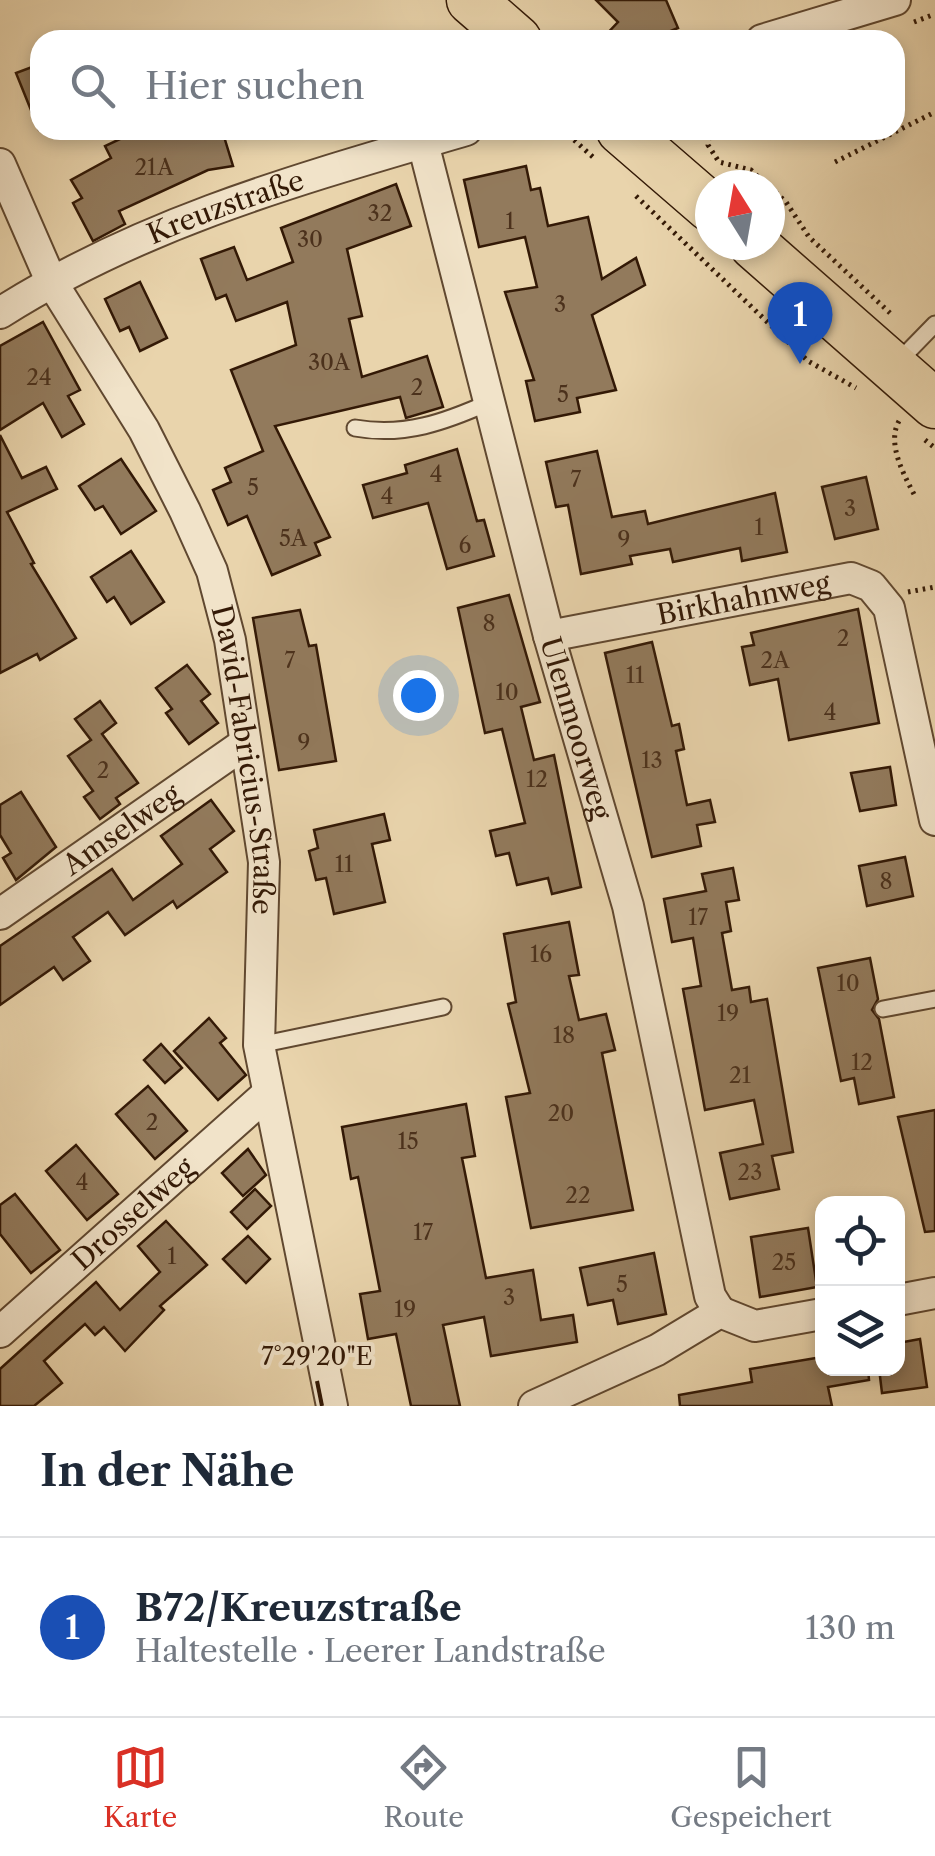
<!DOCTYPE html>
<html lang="de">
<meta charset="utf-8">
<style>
:root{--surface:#fff;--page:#f2f2f3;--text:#1f2937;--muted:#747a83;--line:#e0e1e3;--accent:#d93025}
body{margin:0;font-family:"Libre Caslon Text",serif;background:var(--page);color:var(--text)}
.controls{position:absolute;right:30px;bottom:30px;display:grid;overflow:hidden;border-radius:20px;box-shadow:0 5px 15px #0003}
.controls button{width:90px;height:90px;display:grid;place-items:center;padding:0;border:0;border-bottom:2px solid var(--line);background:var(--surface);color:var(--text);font:50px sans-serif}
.compass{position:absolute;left:695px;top:170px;width:90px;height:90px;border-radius:50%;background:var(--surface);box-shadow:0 5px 15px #0003;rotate:349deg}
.you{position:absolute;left:418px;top:695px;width:35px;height:35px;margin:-25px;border:8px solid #fff;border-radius:50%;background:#1a73e8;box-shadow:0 0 0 15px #1a73e833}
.badge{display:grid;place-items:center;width:65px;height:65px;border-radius:50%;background:var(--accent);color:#fff;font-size:32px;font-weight:700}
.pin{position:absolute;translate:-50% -82px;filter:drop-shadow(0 2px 5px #0008)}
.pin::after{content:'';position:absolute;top:52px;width:35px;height:30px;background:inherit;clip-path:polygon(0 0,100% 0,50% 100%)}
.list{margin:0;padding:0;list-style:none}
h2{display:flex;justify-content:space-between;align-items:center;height:130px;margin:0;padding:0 40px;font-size:42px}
h2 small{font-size:32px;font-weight:400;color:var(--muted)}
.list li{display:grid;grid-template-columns:65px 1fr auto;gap:30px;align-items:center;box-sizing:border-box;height:180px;padding:0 40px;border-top:2px solid var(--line)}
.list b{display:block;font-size:38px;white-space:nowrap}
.list p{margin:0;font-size:32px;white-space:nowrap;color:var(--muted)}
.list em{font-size:32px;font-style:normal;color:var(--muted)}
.icon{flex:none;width:55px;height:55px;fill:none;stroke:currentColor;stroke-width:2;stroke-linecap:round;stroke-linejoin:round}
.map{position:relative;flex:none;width:935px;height:1406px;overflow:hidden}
.search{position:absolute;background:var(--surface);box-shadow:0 5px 15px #0003;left:30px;right:30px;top:30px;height:110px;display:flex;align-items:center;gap:25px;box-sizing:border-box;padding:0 35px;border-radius:30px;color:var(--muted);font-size:38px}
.sheet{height:310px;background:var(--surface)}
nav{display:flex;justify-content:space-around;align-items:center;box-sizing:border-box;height:140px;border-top:2px solid var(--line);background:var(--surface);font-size:28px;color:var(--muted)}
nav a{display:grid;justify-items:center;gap:5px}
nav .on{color:var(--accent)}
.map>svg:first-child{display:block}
.building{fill:#927a5c;stroke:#331906;stroke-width:2.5}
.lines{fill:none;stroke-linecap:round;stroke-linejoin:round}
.service-casing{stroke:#604830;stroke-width:19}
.minor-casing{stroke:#604830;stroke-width:34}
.primary-casing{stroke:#331906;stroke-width:51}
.path{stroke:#331906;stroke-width:5;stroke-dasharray:2.5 5;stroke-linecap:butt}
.service{stroke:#f1e3c9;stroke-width:15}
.minor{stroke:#f1e3c9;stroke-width:30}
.primary{stroke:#e9d4ac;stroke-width:48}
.ticks{fill:none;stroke:#331906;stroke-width:4}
.labels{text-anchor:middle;stroke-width:8;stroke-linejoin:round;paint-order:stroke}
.number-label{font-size:22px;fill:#4b311c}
.street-label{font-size:28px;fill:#331906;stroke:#f1e3c9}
.ticks-label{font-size:25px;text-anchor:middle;fill:#331906;stroke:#f1e3c9;stroke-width:8;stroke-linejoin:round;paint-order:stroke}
</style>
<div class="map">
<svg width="935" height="1406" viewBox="0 0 935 1406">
<rect width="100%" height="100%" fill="#e9d4ac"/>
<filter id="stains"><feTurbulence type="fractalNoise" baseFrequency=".002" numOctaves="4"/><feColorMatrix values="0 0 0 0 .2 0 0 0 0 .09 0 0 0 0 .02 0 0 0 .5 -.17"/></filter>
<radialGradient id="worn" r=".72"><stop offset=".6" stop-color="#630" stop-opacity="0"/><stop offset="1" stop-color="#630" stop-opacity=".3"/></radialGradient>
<g class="building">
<polygon points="596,0 666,0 678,28 649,40 601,40 618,22"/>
<polygon points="40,64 40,130 39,130 16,73"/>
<polygon points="139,130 222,130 233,166 208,170 119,211 125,224 93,241 73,203 82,198 71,180 111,158 105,146"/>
<polygon points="526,166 531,190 540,188 548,226 588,217 602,279 636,258 645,285 592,315 616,390 577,398 580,412 535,421 526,381 534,380 505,292 537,287 525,237 479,247 464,180"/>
<polygon points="396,184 411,226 347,249 362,316 349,319 362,377 427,356 443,407 406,418 400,397 275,426 330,537 315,543 320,555 272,575 247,516 228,525 213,490 231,482 225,468 263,451 231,370 296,345 287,302 236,321 226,295 216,299 201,259 234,247 247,280 293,262 281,228"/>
<polygon points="140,282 167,338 140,351 129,327 120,331 105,299"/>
<polygon points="43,322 80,390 68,396 84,424 62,437 43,403 0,430 0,346"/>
<polygon points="0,435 22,478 46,467 57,489 7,512 34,563 31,564 76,638 40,660 37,654 0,673"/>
<polygon points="457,449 477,521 484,520 494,556 447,569 428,503 373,518 363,485 407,473 405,465"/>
<polygon points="597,451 612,517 645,511 648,524 775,493 787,552 742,561 740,548 673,562 670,549 630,556 632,564 581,574 568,505 556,507 546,462"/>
<polygon points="121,459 156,511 121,534 103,506 95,510 79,486"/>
<polygon points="866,477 878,529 835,539 822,487"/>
<polygon points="131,551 164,602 131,624 114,597 107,602 91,577"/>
<polygon points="509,595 540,702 521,707 534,760 554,755 581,887 552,894 548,878 517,885 509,853 496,856 490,831 525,823 502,729 485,733 458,608"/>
<polygon points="858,609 879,723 789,740 778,679 750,685 742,647 754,645 751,633"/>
<polygon points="300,610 309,646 316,645 336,761 279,770 253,618"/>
<polygon points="652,642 672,726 679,724 684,749 676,751 687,805 710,800 715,822 697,825 701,846 652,857 605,653"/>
<polygon points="187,665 210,694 201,701 218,723 189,744 166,713 172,709 156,688"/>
<polygon points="100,701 116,723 102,734 138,783 116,798 120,804 100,819 84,797 93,791 68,756 91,740 75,719"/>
<polygon points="890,767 896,805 860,811 851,773"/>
<polygon points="21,792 56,847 16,880 3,858 11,853 0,835 0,805"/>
<polygon points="211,800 234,831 210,849 227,872 177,908 173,901 125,935 108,912 73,937 90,961 63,980 54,967 0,1005 0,946 112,869 133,900 182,864 161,836"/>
<polygon points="384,814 390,840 372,844 385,902 334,914 326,878 316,880 309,851 318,848 314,830"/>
<polygon points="905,857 913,896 867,906 859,866"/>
<polygon points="733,868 739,900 726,902 731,931 722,933 732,990 749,987 751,1002 767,999 793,1152 772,1156 779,1189 730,1199 720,1153 763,1144 754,1100 705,1110 683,989 701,986 693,938 672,942 664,899 706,891 702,874"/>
<polygon points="569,922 579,975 569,976 579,1020 606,1014 615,1050 602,1053 633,1210 531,1228 506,1097 530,1093 508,1004 516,1002 504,934"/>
<polygon points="870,958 878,999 872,1010 879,1019 894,1097 859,1104 854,1078 841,1081 818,968"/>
<polygon points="209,1018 226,1038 220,1043 246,1075 218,1100 174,1051"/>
<polygon points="161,1044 182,1068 165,1083 144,1060"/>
<polygon points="148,1086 187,1131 155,1159 116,1114"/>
<polygon points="466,1104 475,1156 462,1158 486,1278 533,1270 541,1320 573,1315 577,1342 491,1356 484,1317 443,1325 460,1406 411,1406 396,1334 368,1339 360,1294 380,1291 358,1177 351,1179 342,1127"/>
<polygon points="935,1110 935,1231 925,1232 898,1117"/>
<polygon points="76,1145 118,1194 87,1220 46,1171"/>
<polygon points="248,1149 266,1175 243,1196 222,1173"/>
<polygon points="255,1189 271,1206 247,1229 231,1212"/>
<polygon points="15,1194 60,1250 31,1273 0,1234 0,1205"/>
<polygon points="166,1221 207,1265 160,1306 164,1310 125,1351 104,1327 95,1335 85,1324 44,1361 62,1383 34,1406 0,1406 0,1369 96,1282 120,1310 160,1272 138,1246"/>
<polygon points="808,1228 817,1287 760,1297 751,1237"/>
<polygon points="248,1236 270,1259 246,1283 223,1259"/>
<polygon points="654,1253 666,1314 618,1324 613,1300 588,1305 580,1268"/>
<polygon points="920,1339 927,1387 882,1393 879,1368 898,1368 898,1343"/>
<polygon points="822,1357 822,1368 868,1368 869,1380 828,1387 832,1406 680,1406 679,1395 752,1382 750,1369"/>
</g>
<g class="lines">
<defs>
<g id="service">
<polyline points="895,365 935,324"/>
<path d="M355 428C404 437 445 422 490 402"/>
<polyline points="883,1009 935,999"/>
<polyline points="259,1045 443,1007"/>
</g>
<g id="minor">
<polyline points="762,40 895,0"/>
<path id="s1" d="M423 143 549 636 628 906 710 1296 720 1312"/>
<path id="s2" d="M0 164 51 281 144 430 185 511 212 571 230 640 264 862 259 1045 332 1406"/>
<path id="s3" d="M0 313C145 221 303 178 466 130"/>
<path id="s4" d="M549 636 851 578 871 586 889 608 935 820"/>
<path id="s5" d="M0 914 244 744"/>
<polyline points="898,1300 935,1293"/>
<path id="s6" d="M0 1332 266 1095"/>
<polyline points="534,1406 657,1350 720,1312 755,1326 822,1314"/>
</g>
<g id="primary">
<polyline points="471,0 517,40"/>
<polyline points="621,130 710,207"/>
<polyline points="754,245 935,404"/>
</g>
</defs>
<use href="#service" class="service-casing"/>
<use href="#minor" class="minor-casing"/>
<use href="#primary" class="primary-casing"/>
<g class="path">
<polyline points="914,22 935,14"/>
<polyline points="563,130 594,158"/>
<polyline points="710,130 708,145 719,162 751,170 767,185"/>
<polyline points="835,162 935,112"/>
<polyline points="770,187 786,202 809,237 890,313"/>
<polyline points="636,196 808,361 856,388"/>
<path d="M899 421C886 444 905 477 916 498"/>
<polyline points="925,440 935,448"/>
<polyline points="908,592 935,587"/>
</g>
<use href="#service" class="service"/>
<use href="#minor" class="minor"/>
<use href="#primary" class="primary"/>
</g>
<path class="ticks" d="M317 1381 322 1406"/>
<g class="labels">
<g class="number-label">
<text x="154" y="175">21A</text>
<text x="380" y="221">32</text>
<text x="510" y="229">1</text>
<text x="310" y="247">30</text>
<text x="560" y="312">3</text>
<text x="329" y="370">30A</text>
<text x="39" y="385">24</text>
<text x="417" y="395">2</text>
<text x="563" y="402">5</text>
<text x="436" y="482">4</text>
<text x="576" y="487">7</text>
<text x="253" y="495">5</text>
<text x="387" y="504">4</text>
<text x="850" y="516">3</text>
<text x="759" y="535">1</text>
<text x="293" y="546">5A</text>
<text x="624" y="547">9</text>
<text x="465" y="553">6</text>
<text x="489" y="631">8</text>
<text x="843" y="646">2</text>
<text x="290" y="668">7</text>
<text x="775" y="668">2A</text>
<text x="635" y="683">11</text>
<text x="507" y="700">10</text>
<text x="830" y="720">4</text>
<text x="304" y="750">9</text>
<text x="652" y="768">13</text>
<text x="103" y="778">2</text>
<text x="537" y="787">12</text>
<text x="344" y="872">11</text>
<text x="886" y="889">8</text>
<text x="698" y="925">17</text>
<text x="541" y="962">16</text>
<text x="848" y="991">10</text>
<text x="728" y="1021">19</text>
<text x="564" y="1043">18</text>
<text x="862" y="1070">12</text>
<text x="740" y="1083">21</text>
<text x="561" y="1121">20</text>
<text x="152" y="1130">2</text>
<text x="408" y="1149">15</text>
<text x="750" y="1180">23</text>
<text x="82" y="1190">4</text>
<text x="578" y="1203">22</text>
<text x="423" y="1240">17</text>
<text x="172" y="1264">1</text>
<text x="784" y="1270">25</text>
<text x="622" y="1292">5</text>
<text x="509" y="1305">3</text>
<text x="405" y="1317">19</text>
</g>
<g class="street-label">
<text dy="10" stroke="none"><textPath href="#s3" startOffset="250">Kreuzstraße</textPath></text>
<text dy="10" stroke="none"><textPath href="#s4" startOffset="198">Birkhahnweg</textPath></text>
<text dy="10" stroke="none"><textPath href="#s1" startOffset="605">Ulenmoorweg</textPath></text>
<text dy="10" stroke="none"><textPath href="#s2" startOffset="652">David-Fabricius-Straße</textPath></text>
<text dy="10" stroke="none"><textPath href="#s5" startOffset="148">Amselweg</textPath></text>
<text dy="10" stroke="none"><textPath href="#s6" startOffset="178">Drosselweg</textPath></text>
</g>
</g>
<g class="ticks-label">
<text x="317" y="1365">7°29'20"E</text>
</g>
<rect width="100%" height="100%" filter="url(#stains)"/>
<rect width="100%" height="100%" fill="url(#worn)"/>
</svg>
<div class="controls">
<button><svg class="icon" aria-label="locate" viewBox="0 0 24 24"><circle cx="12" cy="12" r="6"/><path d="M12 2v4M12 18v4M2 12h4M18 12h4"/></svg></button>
<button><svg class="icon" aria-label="layers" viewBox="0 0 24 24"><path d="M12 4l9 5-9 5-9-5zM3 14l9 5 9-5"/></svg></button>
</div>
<svg class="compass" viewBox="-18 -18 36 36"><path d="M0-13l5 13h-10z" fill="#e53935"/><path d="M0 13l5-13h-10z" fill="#747a83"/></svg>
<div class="you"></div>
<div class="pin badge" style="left:800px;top:364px;background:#1a4fb4">1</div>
<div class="search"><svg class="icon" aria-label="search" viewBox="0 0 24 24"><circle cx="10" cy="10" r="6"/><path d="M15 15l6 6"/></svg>Hier suchen</div>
</div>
<section class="sheet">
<h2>In der Nähe<small></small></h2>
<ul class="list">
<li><span class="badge" style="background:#1a4fb4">1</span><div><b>B72/Kreuzstraße</b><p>Haltestelle · Leerer Landstraße</p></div><em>130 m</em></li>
</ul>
</section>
<nav>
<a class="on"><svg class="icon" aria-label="map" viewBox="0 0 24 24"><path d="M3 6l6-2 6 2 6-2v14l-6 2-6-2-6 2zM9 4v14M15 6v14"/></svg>Karte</a>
<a><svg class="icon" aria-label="directions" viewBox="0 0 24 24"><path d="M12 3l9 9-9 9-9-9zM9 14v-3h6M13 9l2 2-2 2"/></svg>Route</a>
<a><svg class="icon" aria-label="saved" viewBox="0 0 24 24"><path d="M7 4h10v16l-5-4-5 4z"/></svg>Gespeichert</a>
</nav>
